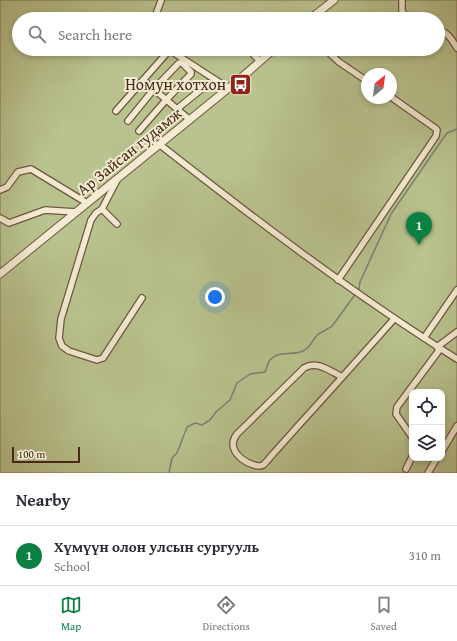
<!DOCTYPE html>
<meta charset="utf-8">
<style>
:root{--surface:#fff;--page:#f7f7f7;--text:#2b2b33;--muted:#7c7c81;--line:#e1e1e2;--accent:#0b8043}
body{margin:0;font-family:"Gentium Book Plus",serif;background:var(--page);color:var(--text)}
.controls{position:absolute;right:12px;bottom:12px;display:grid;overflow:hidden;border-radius:8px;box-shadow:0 2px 6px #0003}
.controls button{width:36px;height:36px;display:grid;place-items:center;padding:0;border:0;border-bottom:1px solid var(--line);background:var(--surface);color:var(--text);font:20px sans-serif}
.compass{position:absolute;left:361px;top:68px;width:36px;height:36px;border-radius:50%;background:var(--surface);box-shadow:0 2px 6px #0003;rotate:29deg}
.scale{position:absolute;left:12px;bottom:10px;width:68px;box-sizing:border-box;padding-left:4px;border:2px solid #482816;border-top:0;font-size:11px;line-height:14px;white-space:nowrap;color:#482816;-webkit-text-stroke:3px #f3ecd3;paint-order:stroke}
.you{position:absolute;left:215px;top:297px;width:14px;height:14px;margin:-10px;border:3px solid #fff;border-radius:50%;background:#1a73e8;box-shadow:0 0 0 6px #1a73e833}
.badge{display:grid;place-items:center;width:26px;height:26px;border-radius:50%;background:var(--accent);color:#fff;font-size:13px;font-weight:700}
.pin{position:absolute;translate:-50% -33px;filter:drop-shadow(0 1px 2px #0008)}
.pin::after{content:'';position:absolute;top:21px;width:14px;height:12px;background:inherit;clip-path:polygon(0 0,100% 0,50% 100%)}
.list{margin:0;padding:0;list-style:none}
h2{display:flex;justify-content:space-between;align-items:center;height:52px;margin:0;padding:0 16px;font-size:17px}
h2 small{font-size:13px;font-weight:400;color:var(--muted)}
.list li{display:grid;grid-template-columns:26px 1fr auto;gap:12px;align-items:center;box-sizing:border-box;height:60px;padding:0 16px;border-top:1px solid var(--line)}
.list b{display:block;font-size:15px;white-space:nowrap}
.list p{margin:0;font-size:13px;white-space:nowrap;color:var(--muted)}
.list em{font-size:13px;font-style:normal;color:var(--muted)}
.icon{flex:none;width:22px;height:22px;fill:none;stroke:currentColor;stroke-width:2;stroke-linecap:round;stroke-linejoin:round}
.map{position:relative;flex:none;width:457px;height:473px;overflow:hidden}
.search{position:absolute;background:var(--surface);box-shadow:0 2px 6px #0003;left:12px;right:12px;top:12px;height:44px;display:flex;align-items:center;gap:10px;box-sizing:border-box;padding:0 14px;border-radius:22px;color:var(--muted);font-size:15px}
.sheet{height:112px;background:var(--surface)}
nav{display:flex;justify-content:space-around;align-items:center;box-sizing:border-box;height:56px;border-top:1px solid var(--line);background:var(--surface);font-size:11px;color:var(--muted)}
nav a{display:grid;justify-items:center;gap:2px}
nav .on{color:var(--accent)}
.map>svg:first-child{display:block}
.green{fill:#b9c38f;stroke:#807652;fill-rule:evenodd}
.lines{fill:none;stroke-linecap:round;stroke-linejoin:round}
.stream{stroke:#7b8179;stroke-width:1.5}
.minor-casing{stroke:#715640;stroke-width:8}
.tertiary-casing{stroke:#715640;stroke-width:9}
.minor{stroke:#f3ecd3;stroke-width:5.5}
.tertiary{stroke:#f3ecd3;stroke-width:7}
.labels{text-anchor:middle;stroke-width:4;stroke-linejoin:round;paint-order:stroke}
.poi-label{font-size:16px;fill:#482816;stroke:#f3ecd3;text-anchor:end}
.street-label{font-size:16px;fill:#482816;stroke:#f3ecd3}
</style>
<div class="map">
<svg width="457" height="473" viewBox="0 0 457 473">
<rect width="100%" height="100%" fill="#ece2bc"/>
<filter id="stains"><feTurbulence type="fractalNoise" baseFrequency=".005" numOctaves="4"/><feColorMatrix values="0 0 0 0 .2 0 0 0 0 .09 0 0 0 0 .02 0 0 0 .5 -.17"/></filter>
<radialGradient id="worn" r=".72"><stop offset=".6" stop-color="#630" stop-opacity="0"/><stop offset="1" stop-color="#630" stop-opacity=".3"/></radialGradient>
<path class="green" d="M0 0H457V473H0ZM19 19H438V49H19ZM367 74H391V98H367ZM412 392H442V458H412Z"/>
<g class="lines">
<path class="stream" d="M169 473 172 458 177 453 187 427 195 423 202 425 210 420 216 412 230 400 237 383 250 374 265 372C267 368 267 364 270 360 278 350 292 356 303 351 312 347 312 338 320 333 325 330 329 329 333 325L359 289 360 282 391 214 442 140 447 133 457 129"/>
<defs>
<g id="minor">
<polyline points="402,0 402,11 408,19"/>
<polyline points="204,16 207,19"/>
<polyline points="154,19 161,1"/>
<path d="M438 30C448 32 452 40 457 48"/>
<polyline points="168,49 228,88"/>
<polyline points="248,49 260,61"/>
<polyline points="325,49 339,62 367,81"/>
<polyline points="143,80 190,120"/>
<polyline points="177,109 209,83"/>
<polyline points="116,111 166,54"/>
<polyline points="128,121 154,89 179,63 182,63 191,72 191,74 166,100 139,131"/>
<path d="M159 144C256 220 353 294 457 359"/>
<polyline points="117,180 102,209 117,224"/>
<polyline points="0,190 7,187 18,172 31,169 87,203"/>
<polyline points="102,209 96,213 91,220 61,319 59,338 62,346 69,351 97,360 103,358 142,298"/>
<polyline points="0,218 9,223 45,210 76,212"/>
<polyline points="338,280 436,136 437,130 435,128 391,97"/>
<polyline points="424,338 457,290"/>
<polyline points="437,347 457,332"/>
<path d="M342 377C330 371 317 360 304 368L237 434C222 453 255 470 263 465 267 462 270 457 273 454 281 445 290 435 298 426 330 391 362 355 394 319"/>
<polyline points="412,437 396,414 397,407 440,349"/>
<polyline points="442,451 457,426"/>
<polyline points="406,469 412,457"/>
<polyline points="428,473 437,458"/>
</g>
<g id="tertiary">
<polyline points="310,19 334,0"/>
<polyline points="0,274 241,78 274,49"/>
</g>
</defs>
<use href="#minor" class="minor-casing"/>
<use href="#tertiary" class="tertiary-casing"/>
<use href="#minor" class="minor"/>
<use href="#tertiary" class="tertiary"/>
</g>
<defs>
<symbol id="bus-square" viewBox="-11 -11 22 22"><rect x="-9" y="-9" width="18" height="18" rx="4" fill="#8f2418" stroke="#f3ecd3"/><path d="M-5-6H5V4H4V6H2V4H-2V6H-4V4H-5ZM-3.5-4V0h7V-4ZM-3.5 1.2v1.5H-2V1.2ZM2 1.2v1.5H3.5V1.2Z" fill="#fff"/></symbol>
</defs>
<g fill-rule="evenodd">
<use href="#bus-square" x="228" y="72" width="25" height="25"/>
</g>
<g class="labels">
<g class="poi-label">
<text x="226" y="90">Номун хотхон</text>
</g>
<g class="street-label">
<text transform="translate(129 151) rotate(-39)" y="6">Ар Зайсан гудамж</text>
</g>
</g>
<rect width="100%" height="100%" filter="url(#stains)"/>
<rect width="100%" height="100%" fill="url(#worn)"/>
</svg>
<div class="controls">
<button><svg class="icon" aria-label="locate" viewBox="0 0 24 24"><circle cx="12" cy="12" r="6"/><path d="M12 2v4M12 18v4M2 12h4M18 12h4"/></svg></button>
<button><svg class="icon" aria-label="layers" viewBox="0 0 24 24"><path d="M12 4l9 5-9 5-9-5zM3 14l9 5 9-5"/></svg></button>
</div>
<svg class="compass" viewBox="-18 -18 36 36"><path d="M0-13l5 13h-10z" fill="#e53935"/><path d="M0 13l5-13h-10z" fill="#7c7c81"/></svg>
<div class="scale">100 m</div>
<div class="you"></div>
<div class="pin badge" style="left:419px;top:245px">1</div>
<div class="search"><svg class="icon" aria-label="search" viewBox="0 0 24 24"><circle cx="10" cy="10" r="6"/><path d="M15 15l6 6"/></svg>Search here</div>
</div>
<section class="sheet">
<h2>Nearby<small></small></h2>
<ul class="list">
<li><span class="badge">1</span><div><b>Хүмүүн олон улсын сургууль</b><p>School</p></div><em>310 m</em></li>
</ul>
</section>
<nav>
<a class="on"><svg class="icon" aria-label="map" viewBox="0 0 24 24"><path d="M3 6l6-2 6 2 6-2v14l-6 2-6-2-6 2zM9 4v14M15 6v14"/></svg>Map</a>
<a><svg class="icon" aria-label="directions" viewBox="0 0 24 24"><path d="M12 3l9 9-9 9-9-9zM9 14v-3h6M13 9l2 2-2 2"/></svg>Directions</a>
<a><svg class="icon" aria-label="saved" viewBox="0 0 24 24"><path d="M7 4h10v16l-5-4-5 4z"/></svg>Saved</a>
</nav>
